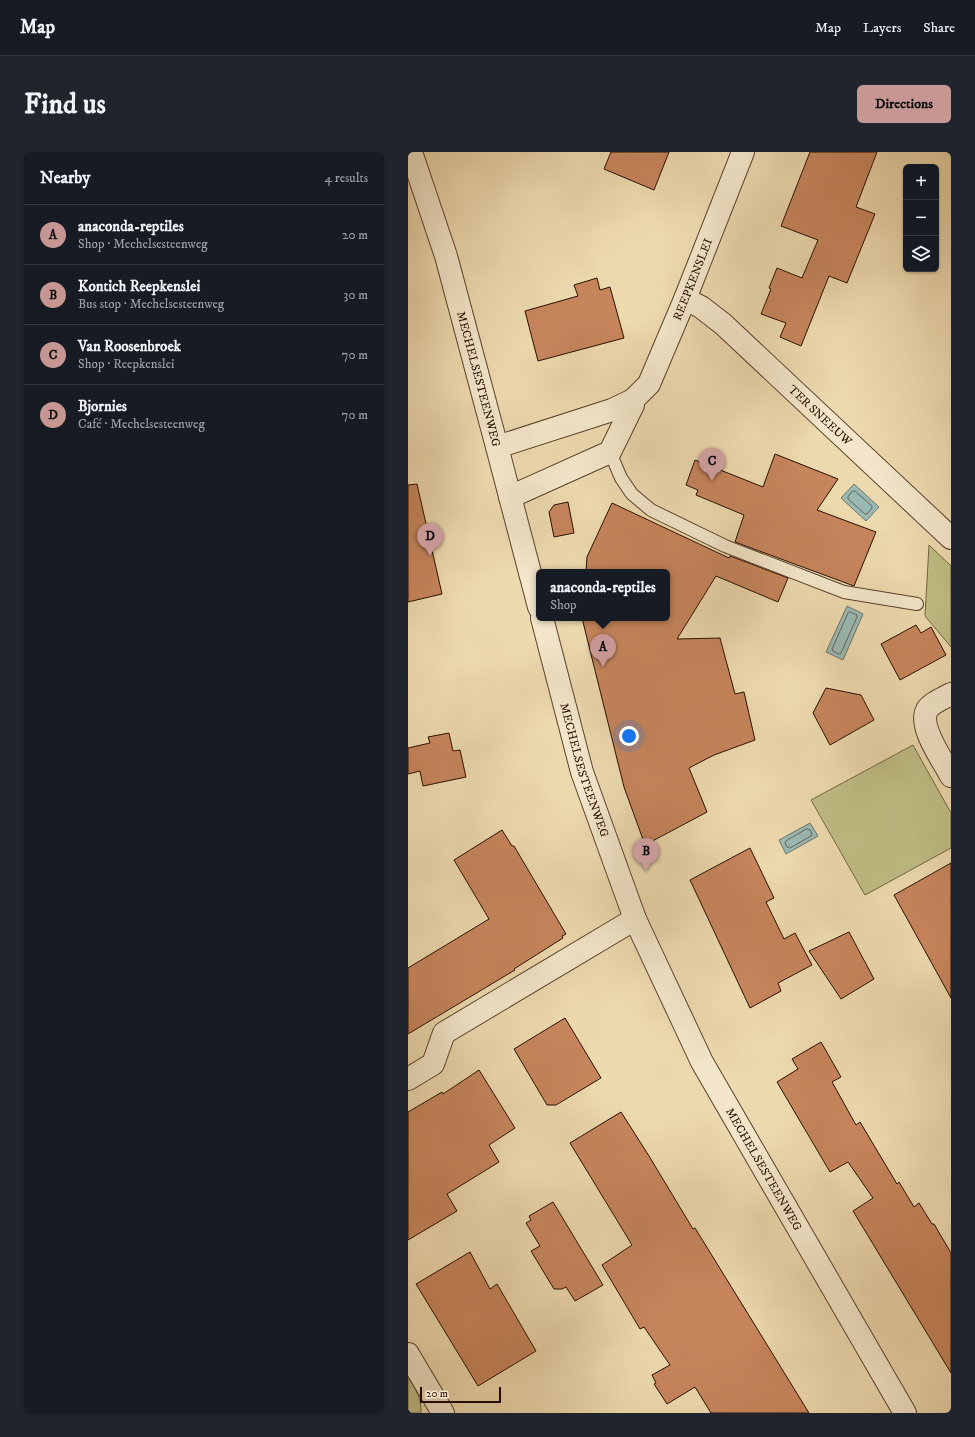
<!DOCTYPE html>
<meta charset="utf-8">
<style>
:root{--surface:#171b24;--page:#20242c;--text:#f1f3f6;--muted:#9ea1a6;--line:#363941;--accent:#c59692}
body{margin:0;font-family:"IM FELL DW Pica",serif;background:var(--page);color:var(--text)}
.controls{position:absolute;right:12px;top:12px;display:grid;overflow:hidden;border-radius:6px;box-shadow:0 1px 3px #0004}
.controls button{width:36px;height:36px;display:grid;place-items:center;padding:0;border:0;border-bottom:1px solid var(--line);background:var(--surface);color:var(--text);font:20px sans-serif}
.scale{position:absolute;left:12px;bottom:10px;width:81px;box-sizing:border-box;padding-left:4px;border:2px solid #280e00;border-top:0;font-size:11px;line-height:14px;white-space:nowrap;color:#280e00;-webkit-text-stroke:3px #f3e6ca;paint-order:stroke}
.you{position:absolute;left:221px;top:584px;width:14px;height:14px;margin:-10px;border:3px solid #fff;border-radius:50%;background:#1a73e8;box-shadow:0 0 0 6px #1a73e833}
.badge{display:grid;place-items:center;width:26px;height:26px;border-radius:50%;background:var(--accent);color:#111;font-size:13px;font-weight:700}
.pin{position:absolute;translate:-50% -33px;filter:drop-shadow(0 1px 2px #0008)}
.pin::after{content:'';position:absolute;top:21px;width:14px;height:12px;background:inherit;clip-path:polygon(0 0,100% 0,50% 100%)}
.popup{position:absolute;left:128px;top:417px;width:134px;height:52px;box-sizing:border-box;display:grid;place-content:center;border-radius:6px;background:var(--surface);filter:drop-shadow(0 1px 3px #0005);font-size:13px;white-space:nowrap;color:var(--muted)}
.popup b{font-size:15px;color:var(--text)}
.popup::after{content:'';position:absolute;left:50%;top:100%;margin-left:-8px;border:8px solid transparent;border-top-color:var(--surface)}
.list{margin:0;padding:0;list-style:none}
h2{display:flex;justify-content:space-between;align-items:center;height:52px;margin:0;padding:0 16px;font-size:17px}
h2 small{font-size:13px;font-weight:400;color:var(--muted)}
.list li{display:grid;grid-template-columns:26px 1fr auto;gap:12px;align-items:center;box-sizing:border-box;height:60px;padding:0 16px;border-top:1px solid var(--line)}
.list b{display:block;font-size:15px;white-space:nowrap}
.list p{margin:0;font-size:13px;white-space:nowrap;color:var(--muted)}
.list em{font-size:13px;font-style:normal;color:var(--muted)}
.icon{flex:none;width:22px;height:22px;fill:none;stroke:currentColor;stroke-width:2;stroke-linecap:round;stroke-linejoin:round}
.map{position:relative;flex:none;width:543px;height:1261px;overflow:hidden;border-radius:6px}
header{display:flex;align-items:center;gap:24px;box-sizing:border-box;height:56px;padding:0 20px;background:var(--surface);border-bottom:1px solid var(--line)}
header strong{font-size:19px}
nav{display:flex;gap:22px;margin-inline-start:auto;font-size:14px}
.intro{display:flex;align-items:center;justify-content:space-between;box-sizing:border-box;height:96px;padding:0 24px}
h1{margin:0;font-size:28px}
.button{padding:10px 18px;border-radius:6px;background:var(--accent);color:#111;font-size:14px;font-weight:700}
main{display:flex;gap:24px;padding:0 24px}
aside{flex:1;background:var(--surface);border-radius:6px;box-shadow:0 1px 3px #0004}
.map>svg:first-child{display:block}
.green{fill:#bfbd85;stroke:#746642}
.water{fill:#9bb9b3;stroke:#6d756b}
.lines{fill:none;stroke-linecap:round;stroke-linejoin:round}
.shore{stroke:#62645a;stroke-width:1}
.building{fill:#c7855c;stroke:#280e00}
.service-casing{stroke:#59412c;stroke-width:14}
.minor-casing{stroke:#59412c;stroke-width:24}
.tertiary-casing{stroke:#59412c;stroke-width:24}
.service{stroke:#f3e6ca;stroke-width:12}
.minor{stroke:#f3e6ca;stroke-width:22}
.tertiary{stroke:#f3e6ca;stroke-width:22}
.labels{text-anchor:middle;stroke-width:3;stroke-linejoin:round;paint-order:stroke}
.street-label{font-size:12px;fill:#280e00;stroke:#f3e6ca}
</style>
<header>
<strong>Map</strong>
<nav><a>Map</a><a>Layers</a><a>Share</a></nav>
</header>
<div class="intro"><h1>Find us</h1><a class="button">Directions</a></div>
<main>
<aside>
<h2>Nearby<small>4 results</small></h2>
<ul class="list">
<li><span class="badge">A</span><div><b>anaconda-reptiles</b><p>Shop · Mechelsesteenweg</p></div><em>20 m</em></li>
<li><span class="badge">B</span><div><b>Kontich Reepkenslei</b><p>Bus stop · Mechelsesteenweg</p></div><em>30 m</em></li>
<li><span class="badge">C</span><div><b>Van Roosenbroek</b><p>Shop · Reepkenslei</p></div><em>70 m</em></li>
<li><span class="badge">D</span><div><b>Bjornies</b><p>Café · Mechelsesteenweg</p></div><em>70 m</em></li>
</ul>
</aside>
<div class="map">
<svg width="543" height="1261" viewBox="0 0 543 1261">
<rect width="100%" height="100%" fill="#edd9ae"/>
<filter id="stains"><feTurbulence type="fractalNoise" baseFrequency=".005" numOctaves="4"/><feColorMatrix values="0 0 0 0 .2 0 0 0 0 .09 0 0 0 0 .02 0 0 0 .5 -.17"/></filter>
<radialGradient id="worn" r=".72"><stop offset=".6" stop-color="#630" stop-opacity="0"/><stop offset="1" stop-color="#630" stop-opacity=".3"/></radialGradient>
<g class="green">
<polygon points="521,393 543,414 543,495 517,464"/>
<polygon points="505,593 543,661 543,696 457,743 403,648"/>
<path d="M0 1225C7 1236 14 1247 13 1261H0Z"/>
</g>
<g class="water">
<polygon points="446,332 471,355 458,369 433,346"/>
<polygon points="439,454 455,462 435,508 418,500"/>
<polygon points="402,671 410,684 378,702 371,688"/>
</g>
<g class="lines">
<g class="shore">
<polygon points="445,339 447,339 464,354 464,356 459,362 457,362 440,347 440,345"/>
<polygon points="442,460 449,463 449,465 433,501 431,502 425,499 424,497 440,461"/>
<polygon points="399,677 402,678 404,682 403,684 382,696 379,695 377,691 378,689"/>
</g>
</g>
<g class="building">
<polygon points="203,0 261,0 246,38 196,17"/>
<polygon points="402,0 469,0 448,55 467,62 439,131 421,124 393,194 372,185 378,171 353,162 363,137 361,136 369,116 394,126 410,88 373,74"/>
<polygon points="189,126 192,138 202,135 216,186 130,209 117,159 170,144 166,133"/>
<polygon points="367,302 430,327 409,358 468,380 446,434 327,390 336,363 288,343 290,338 278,333 287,308 355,335"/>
<polygon points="9,332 34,442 0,450 0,333"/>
<polygon points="160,350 166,381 146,385 141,360 146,353"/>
<polygon points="204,351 321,406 322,404 380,426 370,450 308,424 269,487 312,486 327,542 336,540 347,588 306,603 281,616 299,660 237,693 216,635 174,466 259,466 259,420 178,420 179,405"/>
<polygon points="508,473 513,481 523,475 538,503 492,528 473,492"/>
<polygon points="418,536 453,543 466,568 422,593 405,561"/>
<polygon points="41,581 45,599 52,598 58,625 15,634 12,619 0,622 0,596 22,591 20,585"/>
<polygon points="94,678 104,694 106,694 158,782 154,784 155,786 106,817 107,818 0,882 0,816 81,767 46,708"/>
<polygon points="342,696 366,746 358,750 376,787 387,781 404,813 370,831 373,839 342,856 282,728"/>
<polygon points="543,711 543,846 486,743"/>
<polygon points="441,780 466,827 433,847 401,799"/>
<polygon points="157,866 193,926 148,953 139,953 106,897"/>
<polygon points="413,890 433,925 424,930 448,973 452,970 489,1032 491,1030 506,1055 511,1051 524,1072 526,1072 543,1101 543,1221 445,1059 465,1046 440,1010 422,1020 369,930 390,917 384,907"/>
<polygon points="71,918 107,976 81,993 91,1010 39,1042 49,1059 0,1088 0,960 34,940 35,942"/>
<polygon points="213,960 241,1004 285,1077 287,1076 345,1170 401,1261 303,1261 287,1235 259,1252 246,1232 248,1231 244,1223 262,1213 236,1175 232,1177 194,1113 224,1093 162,991"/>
<polygon points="145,1050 195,1133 167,1149 158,1135 154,1137 146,1137 123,1099 132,1094 118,1071 123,1068 121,1064"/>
<polygon points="62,1100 82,1137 89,1132 128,1199 70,1234 8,1132"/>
</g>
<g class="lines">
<defs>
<polyline id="service" points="202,300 213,326 224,342 243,358 317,394 436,440 509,452"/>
<g id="minor">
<path id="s1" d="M277 147 293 155 315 172 543 386"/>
<path id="s2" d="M89 295 204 258 225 248 241 232 277 147 335 0"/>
<polyline points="102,345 202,300 225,253 225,248"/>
<path d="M543 542C536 546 523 551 519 558 510 575 535 608 543 624"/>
<polyline points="0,927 25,912 36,881 227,767"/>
<polyline points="0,1202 35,1261"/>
</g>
<g id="tertiary">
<path id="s3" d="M3 0 38 104 89 295 131 455"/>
<path id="s4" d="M134 466 174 620 227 767 294 910 497 1261"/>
</g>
</defs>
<use href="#service" class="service-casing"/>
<use href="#minor" class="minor-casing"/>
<use href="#tertiary" class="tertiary-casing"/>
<use href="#service" class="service"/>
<use href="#minor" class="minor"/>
<use href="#tertiary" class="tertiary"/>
</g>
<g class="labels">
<g class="street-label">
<text dy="4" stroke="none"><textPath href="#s2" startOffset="280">REEPKENSLEI</textPath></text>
<text dy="4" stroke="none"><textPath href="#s3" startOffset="237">MECHELSESTEENWEG</textPath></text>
<text dy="4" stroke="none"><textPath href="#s1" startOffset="179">TER SNEEUW</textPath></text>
<text dy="4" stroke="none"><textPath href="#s4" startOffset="158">MECHELSESTEENWEG</textPath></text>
<text dy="4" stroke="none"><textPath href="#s4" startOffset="597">MECHELSESTEENWEG</textPath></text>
</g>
</g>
<rect width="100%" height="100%" filter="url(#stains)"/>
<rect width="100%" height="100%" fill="url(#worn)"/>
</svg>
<div class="controls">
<button>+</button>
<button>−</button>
<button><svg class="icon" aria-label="layers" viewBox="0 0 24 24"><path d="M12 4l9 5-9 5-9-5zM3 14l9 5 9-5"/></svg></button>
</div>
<div class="scale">20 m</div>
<div class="you"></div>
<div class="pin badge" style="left:195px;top:515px">A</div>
<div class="popup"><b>anaconda-reptiles</b>Shop</div>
<div class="pin badge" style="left:238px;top:719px">B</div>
<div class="pin badge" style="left:304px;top:329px">C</div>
<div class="pin badge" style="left:22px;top:404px">D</div>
</div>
</main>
